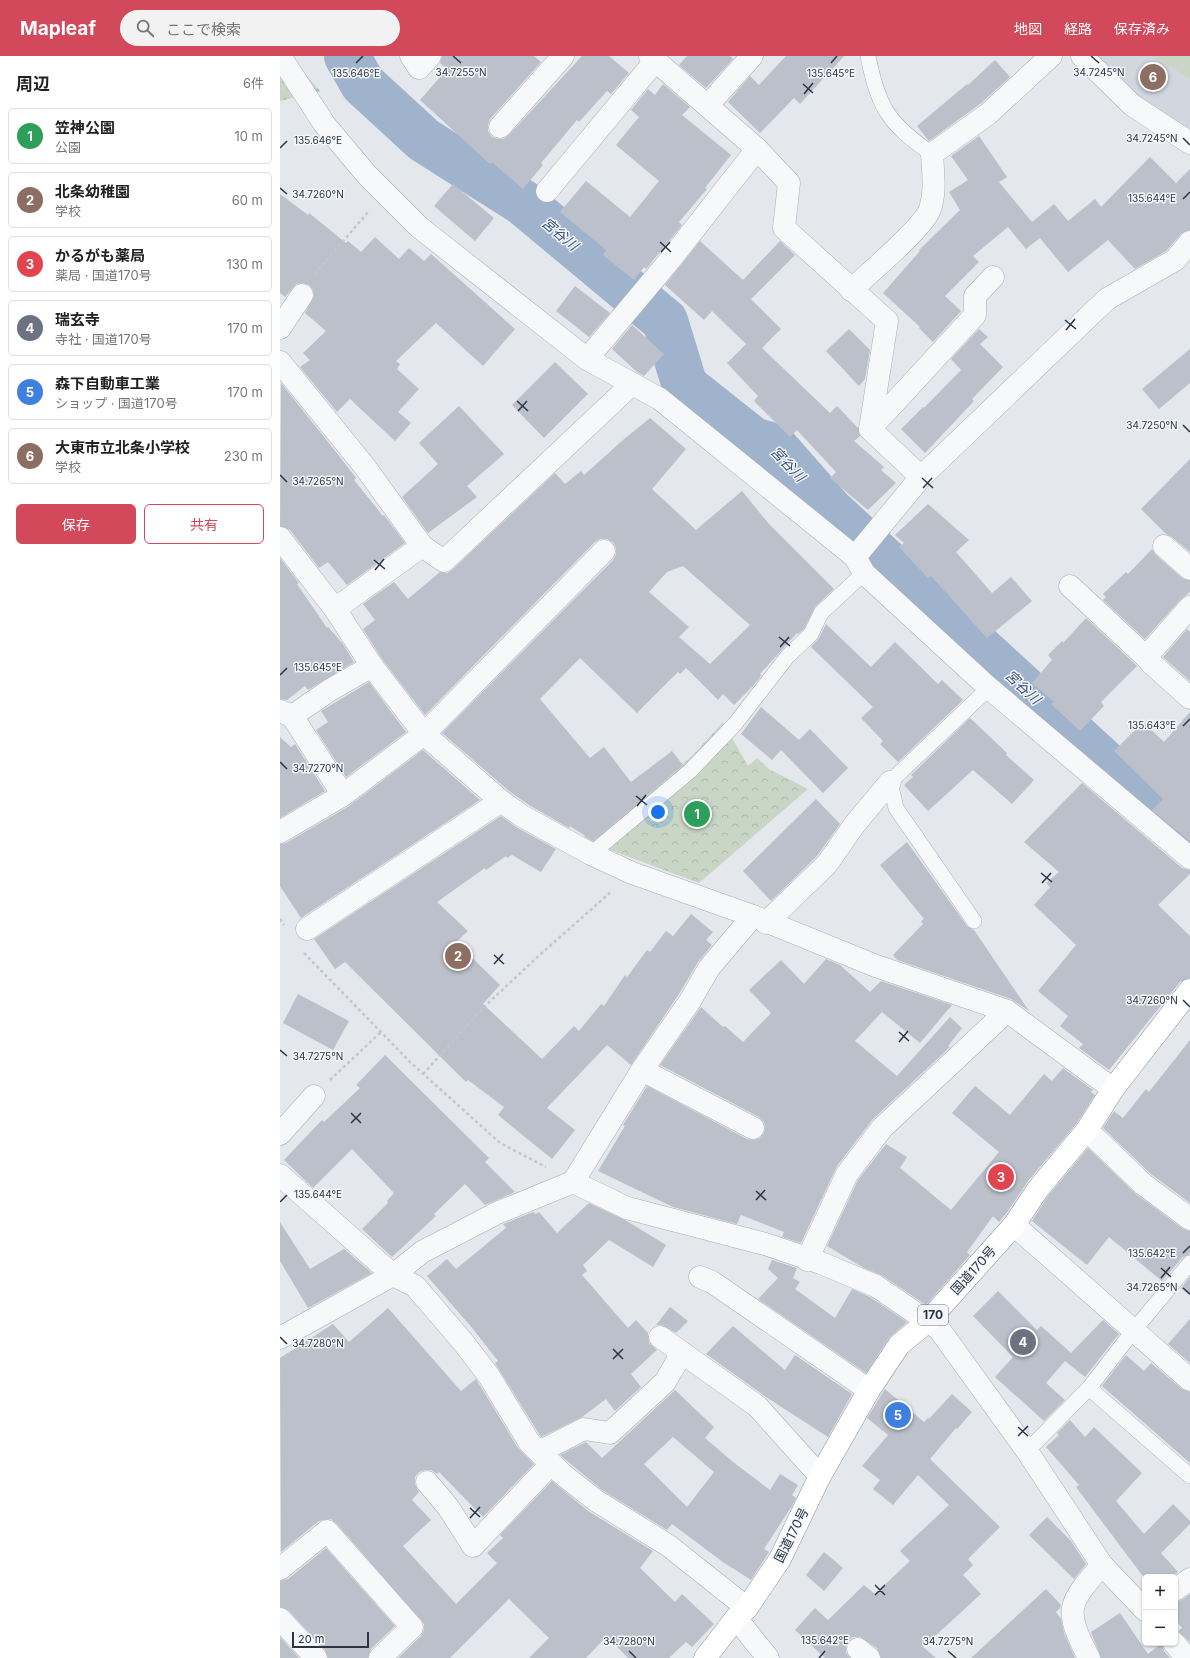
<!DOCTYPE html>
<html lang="ja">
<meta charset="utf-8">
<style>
:root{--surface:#fff;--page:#f2f2f2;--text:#202124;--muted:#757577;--line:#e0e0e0;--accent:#d1495b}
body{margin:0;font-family:Inter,"Noto Sans JP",sans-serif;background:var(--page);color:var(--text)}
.controls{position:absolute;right:12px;bottom:12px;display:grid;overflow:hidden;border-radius:6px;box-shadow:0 1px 3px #0004}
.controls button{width:36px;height:36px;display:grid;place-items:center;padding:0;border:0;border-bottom:1px solid var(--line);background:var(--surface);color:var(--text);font:20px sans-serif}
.scale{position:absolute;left:12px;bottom:10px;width:77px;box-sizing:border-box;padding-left:4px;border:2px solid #2b3445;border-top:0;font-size:11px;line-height:14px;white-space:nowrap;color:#2b3445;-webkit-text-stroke:3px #f4f6f9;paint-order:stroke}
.you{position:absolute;left:378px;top:756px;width:14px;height:14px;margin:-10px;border:3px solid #fff;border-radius:50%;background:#1a73e8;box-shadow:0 0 0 6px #1a73e833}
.badge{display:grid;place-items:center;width:26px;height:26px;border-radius:50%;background:var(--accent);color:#fff;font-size:13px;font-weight:700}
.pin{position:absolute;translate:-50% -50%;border:2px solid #fff;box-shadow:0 1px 4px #0006}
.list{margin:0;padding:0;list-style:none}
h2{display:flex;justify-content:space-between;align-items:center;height:52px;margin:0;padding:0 16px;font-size:17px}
h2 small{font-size:13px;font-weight:400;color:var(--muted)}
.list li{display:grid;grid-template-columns:26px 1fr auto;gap:12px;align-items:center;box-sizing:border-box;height:56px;margin:0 8px 8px;padding:0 8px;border:1px solid var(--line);border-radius:6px}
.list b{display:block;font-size:15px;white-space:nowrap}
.list p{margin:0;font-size:13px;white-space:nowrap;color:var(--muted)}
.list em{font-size:13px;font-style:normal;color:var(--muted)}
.actions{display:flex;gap:8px;padding:12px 16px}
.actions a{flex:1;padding:9px 0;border:1px solid var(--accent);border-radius:6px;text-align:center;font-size:14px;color:var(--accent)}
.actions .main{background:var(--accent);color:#fff}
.icon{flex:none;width:22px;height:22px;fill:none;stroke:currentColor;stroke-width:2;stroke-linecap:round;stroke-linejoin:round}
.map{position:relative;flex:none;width:910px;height:1602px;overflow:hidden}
header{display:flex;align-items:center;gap:24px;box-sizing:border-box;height:56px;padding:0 20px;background:var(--accent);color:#fff}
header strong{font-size:19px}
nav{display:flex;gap:22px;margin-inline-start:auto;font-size:14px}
.search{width:280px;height:36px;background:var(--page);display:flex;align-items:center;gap:10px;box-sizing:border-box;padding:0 14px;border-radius:22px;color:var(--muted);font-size:15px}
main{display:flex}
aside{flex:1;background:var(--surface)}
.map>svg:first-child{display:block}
.built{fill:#d2d6de}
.grass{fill:#c9d6c5}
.forest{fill:url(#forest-firs)}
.park{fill:url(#park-crowns)}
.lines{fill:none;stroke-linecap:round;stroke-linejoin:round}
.river{stroke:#9fb4cc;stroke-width:46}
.building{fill:#bbc0ca;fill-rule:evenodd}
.service-casing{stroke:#a9aeb7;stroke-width:16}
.minor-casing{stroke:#a9aeb7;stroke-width:23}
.trunk-casing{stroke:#8b94a3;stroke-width:23}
.path{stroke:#c2c5cb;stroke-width:2.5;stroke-dasharray:3 3;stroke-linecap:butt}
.service{stroke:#f7f8fa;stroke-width:15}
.minor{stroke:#f7f8fa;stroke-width:22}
.trunk{stroke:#fff;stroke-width:22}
.ticks{fill:none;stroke:#2b3445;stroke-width:1.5}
.labels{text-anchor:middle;stroke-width:3;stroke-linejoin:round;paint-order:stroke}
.shield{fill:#f4f6f9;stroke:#676e7b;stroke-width:1}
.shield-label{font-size:12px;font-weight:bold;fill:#2b3445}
.street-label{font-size:13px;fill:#2b3445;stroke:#f4f6f9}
.water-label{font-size:14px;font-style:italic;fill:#34527a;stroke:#f4f6f9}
.ticks-label{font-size:10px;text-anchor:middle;fill:#2b3445;stroke:#f4f6f9;stroke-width:3;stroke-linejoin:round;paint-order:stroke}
</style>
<header>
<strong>Mapleaf</strong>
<div class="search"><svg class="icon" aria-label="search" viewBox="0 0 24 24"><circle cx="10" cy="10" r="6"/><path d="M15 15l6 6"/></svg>ここで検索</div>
<nav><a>地図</a><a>経路</a><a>保存済み</a></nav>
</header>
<main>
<aside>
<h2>周辺<small>6件</small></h2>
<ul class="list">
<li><span class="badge" style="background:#2e9e5b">1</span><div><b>笠神公園</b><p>公園</p></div><em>10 m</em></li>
<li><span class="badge" style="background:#8d6e63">2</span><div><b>北条幼稚園</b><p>学校</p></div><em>60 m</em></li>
<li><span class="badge" style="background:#e0444e">3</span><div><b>かるがも薬局</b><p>薬局 · 国道170号</p></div><em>130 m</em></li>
<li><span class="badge" style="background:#6b7280">4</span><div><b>瑞玄寺</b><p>寺社 · 国道170号</p></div><em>170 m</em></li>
<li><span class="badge" style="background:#3f7fe0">5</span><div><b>森下自動車工業</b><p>ショップ · 国道170号</p></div><em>170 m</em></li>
<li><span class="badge" style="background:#8d6e63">6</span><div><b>大東市立北条小学校</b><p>学校</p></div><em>230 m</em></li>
</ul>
<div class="actions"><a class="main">保存</a><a>共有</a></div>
</aside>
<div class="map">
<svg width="910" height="1602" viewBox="0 0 910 1602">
<defs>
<pattern id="forest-firs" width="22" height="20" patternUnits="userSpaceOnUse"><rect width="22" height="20" fill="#c9d6c5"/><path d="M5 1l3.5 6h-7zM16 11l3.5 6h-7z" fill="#adb8ab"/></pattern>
<pattern id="park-crowns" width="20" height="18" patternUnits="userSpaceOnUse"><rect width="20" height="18" fill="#c9d6c5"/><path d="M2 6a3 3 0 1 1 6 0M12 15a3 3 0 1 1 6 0" fill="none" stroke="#adb8ab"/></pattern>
</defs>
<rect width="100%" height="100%" fill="#e4e7ec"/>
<polygon class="built" points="814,0 910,0 910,73 893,64 858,41"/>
<polygon class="grass" points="873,0 910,0 910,23"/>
<polygon class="forest" points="0,0 9,0 40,35 0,45"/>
<polygon class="park" points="443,666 468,710 477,702 489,713 528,733 419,827 301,783 399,711 413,699"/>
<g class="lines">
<polyline class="river" points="67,0 83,28 144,84 242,146 385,265 405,330 473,384 494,390 550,454 905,781"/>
</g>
<g class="building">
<polygon points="162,0 254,0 261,6 210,63 208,69 208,75 212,81 218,83 224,83 229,79 302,0 329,0 349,17 331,38 327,35 299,66 297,64 261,107 263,109 243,133 212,106 210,108 140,44 167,13 160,7"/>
<polygon points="407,0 450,0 453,3 426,32 399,9"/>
<polygon points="506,0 564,0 520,48 514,42 480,77 448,46 470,20 479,29"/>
<polygon points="715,4 730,21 700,48 649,85 637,70 687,28 688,29"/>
<polygon points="383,28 410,51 402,59 451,99 425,132 427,133 399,166 402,169 366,213 364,211 354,224 323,199 326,194 280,156 306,125 350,161 379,125 336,89 359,61 351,54 368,33 375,39"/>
<polygon points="699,80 727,121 719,126 752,166 774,148 788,165 815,143 821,151 870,101 896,127 910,113 910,174 901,178 886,195 855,213 828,184 788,216 760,182 746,193 728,171 693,200 699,206 665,240 681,255 653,286 639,272 640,271 603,237 640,195 639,194 680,154 669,136 688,124 671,100"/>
<polygon points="173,128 214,162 195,185 154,150"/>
<polygon points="0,138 28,159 29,157 66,187 68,185 81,196 95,181 119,203 129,192 144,205 151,198 235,273 203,310 156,267 116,305 120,308 117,313 139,333 118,356 131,367 115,385 70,343 57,356 20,311 30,304 23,297 46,275 25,257 34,240 33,234 29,229 23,227 16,228 5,241 0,237"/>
<polygon points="420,185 463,224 500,185 515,199 471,243 501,273 482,292 550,357 557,350 578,372 580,380 574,385 604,411 601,414 616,427 588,454 550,422 556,416 517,374 510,381 474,345 478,340 447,307 466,288 432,255 424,264 385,229"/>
<polygon points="295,230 330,257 309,281 276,255"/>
<polygon points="352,269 384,298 364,320 357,316 332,293"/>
<polygon points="569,273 590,294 585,323 579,330 546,295"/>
<polygon points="699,273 708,281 700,288 723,311 692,343 694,345 645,397 621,373 643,351 644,352 681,314 671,303"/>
<polygon points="910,293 910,327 879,353 862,333"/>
<polygon points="275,306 308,338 264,382 232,349"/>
<polygon points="1,327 56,396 76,422 74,424 103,460 104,459 125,487 67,529 48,506 39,512 10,474 0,470"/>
<polygon points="179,350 224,398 187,430 197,441 148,477 122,441 158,408 139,387"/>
<path d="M370 362 406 393 372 433 416 474 462 435 489 468 554 533 535 551 524 573 518 578 517 577 480 618 481 620 473 630 454 649 443 638 438 644 406 612 400 618 398 616 357 657 300 602 260 643 310 702 324 691 351 726 392 695 403 709 313 785 290 770 289 772 249 749 229 735 162 677 333 504 336 498V492L333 486 327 483H320L315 486 145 659 102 603 83 573 95 564 83 548 114 526 128 543 160 516 167 517 172 514 275 417 285 428 301 415 304 419 343 384ZM403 510 470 569 430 608 399 581 409 571 369 536 387 516Z"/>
<polygon points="910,403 910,496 892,481 886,478 861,453"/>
<polygon points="648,448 689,484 676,496 712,537 731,521 752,545 707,582 651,520 648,522 619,491 624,487 615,479"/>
<polygon points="872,493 876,499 902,522 910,525 910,536 901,543 865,583 823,544 826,541 823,538 846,516 848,518"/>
<polygon points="0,502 19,527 17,528 47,572 48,571 63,588 74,606 28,634 25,630 7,644 0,643"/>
<polygon points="806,562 857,610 821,646 824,650 800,675 771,648 774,646 752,627 772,604 768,599 782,585 783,587"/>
<polygon points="546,568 591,611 615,586 658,628 662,624 683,644 618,706 600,688 603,685 581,662 593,651 531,591 539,582"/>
<polygon points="907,573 910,576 910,625 883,601"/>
<polygon points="89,626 126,676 66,721 36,674 48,666 41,655"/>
<polygon points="481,651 519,684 530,673 568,712 543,737 501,694 492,704 461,678"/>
<polygon points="910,656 910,786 872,754 883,743 834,695 863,666 884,686"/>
<polygon points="690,662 727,697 726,699 754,724 732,748 693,714 648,755 624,729 633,721 631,719"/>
<polygon points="0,681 11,691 15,688 45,735 0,762"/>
<polygon points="143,694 200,744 21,862 0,830 0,788 6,787 69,750"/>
<polygon points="802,727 902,812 910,814 910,818 878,849 910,880 910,922 900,926 829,1014 799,992 803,988 780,970 788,960 758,935 796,889 754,849 770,831 766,827 779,816 744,786"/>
<polygon points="536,743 560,768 537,800 491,845 463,815"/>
<polygon points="221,760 236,771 276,793 261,816 232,799 227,802 226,800 206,814 205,812 157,846 188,875 176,886 220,929 203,948 262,1003 294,970 299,975 321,948 324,950 345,919 347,921 367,894 370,896 386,875 393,880 411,858 433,876 426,884 432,889 418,906 399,938 351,1009 327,989 267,1052 295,1074 272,1103 218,1059 224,1051 188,1024 186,1026 65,906 55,913 34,883"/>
<polygon points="627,786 687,870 694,874 749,955 731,943 617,904 613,899 643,868 641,865 644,863 600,809"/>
<polygon points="546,903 560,909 590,936 601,925 672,949 640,987 602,956 575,985 617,1020 670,961 682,972 668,990 670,991 593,1063 557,1110 521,1187 502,1181 504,1176 461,1159 457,1168 393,1151 318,1115 345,1070 343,1069 367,1030 467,1083 474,1084 480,1082 484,1077 485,1071 484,1066 479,1061 380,1009 421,951 443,971 445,970 463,986 491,957 469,934 501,904 524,928"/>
<polygon points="18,938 69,965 53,994 3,967"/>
<polygon points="910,984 910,1147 871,1118 823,1072 834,1055 843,1062 866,1033 869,1036"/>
<polygon points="105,999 209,1102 205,1106 235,1136 205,1149 185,1128 154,1158 156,1160 112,1201 82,1173 108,1147 107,1145 114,1137 72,1093 33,1132 4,1104 42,1064 44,1066 80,1032 76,1029"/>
<polygon points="783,1012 813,1034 811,1036 815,1039 797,1067 748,1125 728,1155 719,1166 713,1160 687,1196 690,1199 646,1249 603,1220 584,1212 547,1190 578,1124 606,1088 627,1101 620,1112 671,1154 719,1096 672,1057 695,1030 730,1059 764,1018 772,1025"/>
<polygon points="808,1092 856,1138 903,1173 910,1175 910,1198 903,1201 882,1225 829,1181 807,1209 752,1165 768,1140"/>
<polygon points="309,1147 345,1164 386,1189 373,1211 329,1184 303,1209 307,1215 302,1219 348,1272 356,1264 368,1277 369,1287 377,1294 351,1318 361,1331 335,1355 326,1343 302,1361 261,1381 215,1307 218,1305 193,1273 147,1220 167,1203 176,1213 226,1172 223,1168 253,1156 256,1158 259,1156 277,1177"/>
<polygon points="0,1166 30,1213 64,1193 92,1217 28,1252 0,1205"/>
<polygon points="492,1204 517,1212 513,1222 520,1226 515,1233 555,1262 572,1233 590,1241 627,1266 609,1282 586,1317 478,1243 498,1222 488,1213"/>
<polygon points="910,1221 910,1240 901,1232"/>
<polygon points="718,1235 757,1274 761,1270 791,1297 823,1264 839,1278 805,1321 785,1305 766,1327 785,1344 764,1365 715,1321 733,1301 693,1260"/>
<polygon points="390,1251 408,1265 396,1277 382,1269 376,1269"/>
<polygon points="108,1252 181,1335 196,1323 238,1392 254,1408 203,1461 159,1416 157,1418 151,1414 145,1414 139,1416 135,1421 135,1428 139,1436 132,1444 151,1464 123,1490 176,1548 217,1507 207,1497 223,1482 220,1479 272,1425 308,1455 373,1495 360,1512 395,1546 402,1538 434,1568 412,1591 406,1586 389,1602 348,1602 327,1580 306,1602 249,1602 269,1582 229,1543 170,1602 118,1602 141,1580 144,1574 144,1568 56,1467 51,1463 39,1465 1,1496 0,1302 53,1268 69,1286"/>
<polygon points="910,1263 910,1307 888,1288"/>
<polygon points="453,1270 505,1314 515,1299 572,1338 548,1381 486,1341 426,1298"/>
<polygon points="846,1299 864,1315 871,1307 902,1333 910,1336 910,1407 822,1330"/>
<polygon points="605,1333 644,1366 648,1362 649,1363 672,1338 692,1356 677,1373 676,1372 650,1403 720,1471 688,1503 693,1509 683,1519 701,1538 643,1591 656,1602 601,1602 597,1592 580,1581 573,1581 568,1585 566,1591 566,1597 570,1602 545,1602 515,1574 535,1552 548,1564 584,1529 595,1538 630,1505 620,1495 669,1449 638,1419 613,1449 593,1433 600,1424 582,1410 608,1379 587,1362"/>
<path d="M395 1334 434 1371 425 1382 453 1406 490 1434 500 1418 518 1429 512 1439 516 1442 512 1450 484 1493 489 1496 471 1524 443 1506 392 1468 387 1474 322 1434 280 1399 306 1386 322 1402ZM393 1381 434 1416 407 1451 364 1408Z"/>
<polygon points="790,1364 805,1381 814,1371 862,1417 836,1445 864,1478 893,1448 910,1465 910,1468 881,1497 898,1516 892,1521 865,1521 865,1523 796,1431 799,1429 766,1391 779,1379 777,1377"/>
<polygon points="767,1461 791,1485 806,1508 794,1523 749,1479"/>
<polygon points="46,1492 115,1570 91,1593 88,1602 48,1602 45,1594 9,1555 0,1551 0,1525 8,1523"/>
<polygon points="544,1496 563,1512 544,1535 526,1519"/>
<polygon points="766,1533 781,1549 780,1552 776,1556 781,1563 784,1577 795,1602 691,1602"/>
<polygon points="910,1538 910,1586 898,1575 902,1572 895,1563 895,1546 902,1544"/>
<polygon points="840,1557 868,1598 882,1587 884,1595 890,1602 821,1602 811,1576"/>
<polygon points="0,1581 19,1602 0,1602"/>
</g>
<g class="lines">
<defs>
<g id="service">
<path d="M588 0C598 52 609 68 652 98"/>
<polyline points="311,798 410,715 455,668 507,601 531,578 541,557 584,517"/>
<polyline points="694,865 616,752 610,726 709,632"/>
<polyline points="809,1332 910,1420"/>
<polyline points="747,1395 809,1332 854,1274 910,1207"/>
</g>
<g id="minor">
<polyline points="0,0 45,69 87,119 139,171 307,303 380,343 575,501 584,517 709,632 910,802"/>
<polyline points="131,0 139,12 150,0"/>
<polyline points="802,0 852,49 910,87"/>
<polyline points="428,49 472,0"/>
<polyline points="220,71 283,0"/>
<polyline points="477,93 509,127 504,172 607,265 590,373 641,421 575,501"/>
<polyline points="267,135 376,4"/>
<path d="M571 234C588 218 644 171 650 153 656 135 653 117 652 98L708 58 771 0"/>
<polyline points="0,272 22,239"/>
<polyline points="307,303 390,204 477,93 370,0"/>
<polyline points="0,306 85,411 142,490 55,553"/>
<polyline points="590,373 695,259 695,240 713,221"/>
<polyline points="641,421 827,243 895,204 910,186"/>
<polyline points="0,482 55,553 92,610 144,678 221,745 242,760 311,798 352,817 473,860 596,910 727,955 833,1033"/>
<polyline points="142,490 164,505 352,328"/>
<polyline points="884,490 910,513"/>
<polyline points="790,530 866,601"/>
<polyline points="910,551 866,601 872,608 910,642"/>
<polyline points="0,655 12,660 63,739"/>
<polyline points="12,660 50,634 92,610"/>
<polyline points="0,776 63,739 144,678 324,495"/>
<polyline points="486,867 547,808 575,768 610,726"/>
<polyline points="27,873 221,745"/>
<polyline points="362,1014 473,1072"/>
<polyline points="807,1074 863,1128 910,1163"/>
<polyline points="0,1078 34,1040"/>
<polyline points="0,1119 113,1219 135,1230 183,1286 209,1320 249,1386 281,1417 315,1444 389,1490 467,1552"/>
<polyline points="293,1126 362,1014 410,945 429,912 473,860"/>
<polyline points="734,1169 910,1324"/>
<polyline points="527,1204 567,1118 602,1072 727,955"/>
<polyline points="420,1221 432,1226 589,1334"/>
<polyline points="380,1281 477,1350 540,1420"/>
<polyline points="0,1282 113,1219 142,1196 217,1157 293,1126 347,1152 485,1188 541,1207 596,1230 659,1273 747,1395 822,1509 865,1554"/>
<polyline points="259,1396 304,1373 330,1377 385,1326 402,1297"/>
<polyline points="147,1426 168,1451 193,1490 271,1408"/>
<polyline points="0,1513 47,1475 132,1571 100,1602"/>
<polyline points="895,1534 910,1523"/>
<polyline points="456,1562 488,1602"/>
<polyline points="0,1563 36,1602"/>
<polyline points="894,1587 907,1602"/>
<polyline points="578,1593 589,1602"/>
<path d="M809 1602C784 1553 787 1549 822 1509"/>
</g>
<polyline id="trunk" points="425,1602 456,1562 467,1552 500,1503 540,1420 589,1334 619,1289 648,1265 734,1169 758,1133 807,1074 833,1033 910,934"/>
</defs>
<use href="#service" class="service-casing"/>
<use href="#minor" class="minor-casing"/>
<use href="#trunk" class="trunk-casing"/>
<g class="path">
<polyline points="35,218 89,155"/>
<polyline points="0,863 4,869"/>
<polyline points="24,897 130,1006 220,1087 266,1111"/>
<polyline points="143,1018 205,950 263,896 332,835"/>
<polyline points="50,1024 101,976"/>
</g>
<use href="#service" class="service"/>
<use href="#minor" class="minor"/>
<use href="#trunk" class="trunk"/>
</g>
<path class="ticks" d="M173 0 181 7M811 0 819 7M76 7 83 0M551 7 557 0M523 28 533 37M524 38 533 27M903 82 910 89M0 92 7 85M0 132 7 138M903 143 910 136M380 186 391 196M381 196 390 186M785 264 796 273M786 274 795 263M237 345 248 355M238 355 247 345M903 369 910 376M0 419 7 426M642 422 653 432M643 432 652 422M94 504 105 513M95 514 104 503M499 581 510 590M500 591 509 581M0 619 7 612M903 670 910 663M0 706 7 713M356 740 367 749M357 750 366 739M761 817 772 826M762 827 771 817M214 899 224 908M214 908 223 898M903 944 910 951M619 976 629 985M619 986 628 975M0 994 7 1000M71 1057 81 1067M71 1067 81 1057M476 1135 486 1144M476 1144 485 1134M0 1146 7 1139M903 1197 910 1190M881 1212 891 1221M881 1222 890 1211M903 1232 910 1238M0 1281 7 1288M333 1293 343 1303M333 1303 343 1293M738 1371 748 1380M738 1380 748 1370M190 1452 200 1461M190 1462 200 1451M595 1529 605 1539M595 1539 605 1529M349 1595 356 1602M668 1595 676 1602M539 1602 545 1595"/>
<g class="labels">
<rect class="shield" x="638" y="1249" width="30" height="20" rx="3"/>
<g class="shield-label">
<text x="653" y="1263">170</text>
</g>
<g class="street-label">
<text transform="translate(693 1214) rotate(-48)" y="5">国道170号</text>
<text transform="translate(511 1479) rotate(-63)" y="5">国道170号</text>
</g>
<g class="water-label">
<text transform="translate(280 178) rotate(40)" y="5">宮谷川</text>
<text transform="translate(508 408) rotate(46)" y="5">宮谷川</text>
<text transform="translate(743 631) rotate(43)" y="5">宮谷川</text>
</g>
</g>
<g class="ticks-label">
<text x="819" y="20">34.7245°N</text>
<text x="181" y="20">34.7255°N</text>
<text x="76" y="21">135.646°E</text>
<text x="551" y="21">135.645°E</text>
<text x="872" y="86">34.7245°N</text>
<text x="38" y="88">135.646°E</text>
<text x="38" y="142">34.7260°N</text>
<text x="872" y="146">135.644°E</text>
<text x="872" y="373">34.7250°N</text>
<text x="38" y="429">34.7265°N</text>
<text x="38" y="615">135.645°E</text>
<text x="872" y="673">135.643°E</text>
<text x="38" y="716">34.7270°N</text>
<text x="872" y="948">34.7260°N</text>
<text x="38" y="1004">34.7275°N</text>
<text x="38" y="1142">135.644°E</text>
<text x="872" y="1201">135.642°E</text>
<text x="872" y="1235">34.7265°N</text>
<text x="38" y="1291">34.7280°N</text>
<text x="545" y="1588">135.642°E</text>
<text x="349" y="1589">34.7280°N</text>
<text x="668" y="1589">34.7275°N</text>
</g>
</svg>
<div class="controls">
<button>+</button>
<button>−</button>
</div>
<div class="scale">20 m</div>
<div class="you"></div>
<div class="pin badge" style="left:417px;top:758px;background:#2e9e5b">1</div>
<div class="pin badge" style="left:178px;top:900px;background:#8d6e63">2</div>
<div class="pin badge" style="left:721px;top:1121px;background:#e0444e">3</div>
<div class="pin badge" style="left:743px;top:1286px;background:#6b7280">4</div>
<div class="pin badge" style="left:618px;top:1359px;background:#3f7fe0">5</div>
<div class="pin badge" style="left:873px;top:21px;background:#8d6e63">6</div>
</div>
</main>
